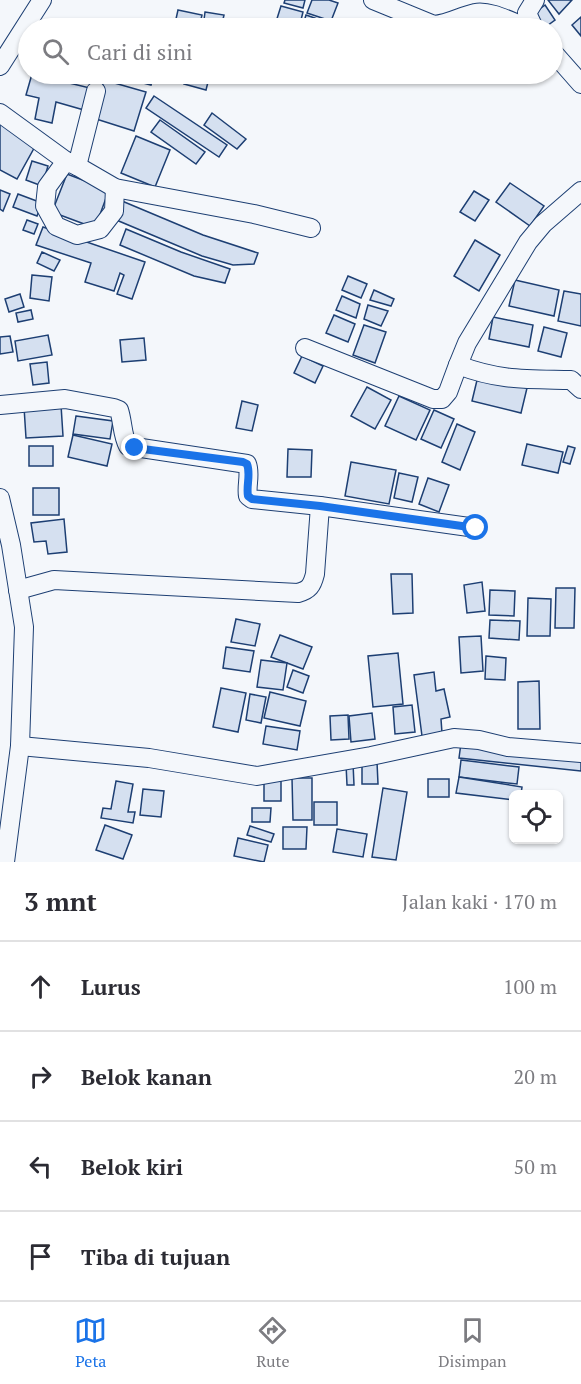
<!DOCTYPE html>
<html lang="id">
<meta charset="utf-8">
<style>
:root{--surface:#fff;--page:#f7f7f7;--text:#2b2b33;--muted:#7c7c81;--line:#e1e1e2;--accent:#1a73e8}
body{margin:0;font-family:"PT Serif",serif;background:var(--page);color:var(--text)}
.controls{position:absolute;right:18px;bottom:18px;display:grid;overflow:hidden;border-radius:9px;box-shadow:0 2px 4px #0004}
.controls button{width:54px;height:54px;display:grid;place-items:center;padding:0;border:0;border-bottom:2px solid var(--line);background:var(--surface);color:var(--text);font:30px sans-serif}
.stop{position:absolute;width:18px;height:18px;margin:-14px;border:4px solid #1a73e8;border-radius:50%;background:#fff}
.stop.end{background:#1a73e8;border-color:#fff;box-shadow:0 2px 6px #0008}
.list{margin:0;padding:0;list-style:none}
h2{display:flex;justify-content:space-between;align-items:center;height:78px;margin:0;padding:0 24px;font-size:26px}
h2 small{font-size:20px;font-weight:400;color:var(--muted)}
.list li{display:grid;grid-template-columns:39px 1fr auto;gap:18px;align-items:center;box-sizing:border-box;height:90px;padding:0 24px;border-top:2px solid var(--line)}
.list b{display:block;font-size:22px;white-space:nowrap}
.list em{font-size:20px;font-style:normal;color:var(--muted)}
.icon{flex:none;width:33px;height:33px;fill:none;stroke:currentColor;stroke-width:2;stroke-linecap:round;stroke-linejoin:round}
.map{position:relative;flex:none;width:581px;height:862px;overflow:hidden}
.search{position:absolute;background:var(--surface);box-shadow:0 2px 4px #0004;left:18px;right:18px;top:18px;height:66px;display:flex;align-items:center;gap:15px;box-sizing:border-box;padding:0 21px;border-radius:33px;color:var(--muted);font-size:22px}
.sheet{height:438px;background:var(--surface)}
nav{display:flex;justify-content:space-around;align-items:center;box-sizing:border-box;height:84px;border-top:2px solid var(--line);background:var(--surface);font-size:16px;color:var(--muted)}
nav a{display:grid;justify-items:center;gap:3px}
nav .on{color:var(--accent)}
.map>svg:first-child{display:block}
.building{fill:#d5e0f0;stroke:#1d3f73;stroke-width:1.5}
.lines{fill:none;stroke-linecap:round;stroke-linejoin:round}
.minor-casing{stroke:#1d3f73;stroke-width:20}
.minor{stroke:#f4f7fb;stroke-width:18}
.route{stroke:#1a73e8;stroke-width:8}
</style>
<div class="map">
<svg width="581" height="862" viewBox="0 0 581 862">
<rect width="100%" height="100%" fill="#f4f7fb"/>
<g class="building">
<polygon points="285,0 305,0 303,8 284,3"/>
<polygon points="312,0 329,0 338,3 331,21 307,13"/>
<polygon points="548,0 572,0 559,14"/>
<polygon points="545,5 555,20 544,28 533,14"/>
<polygon points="281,6 303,12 299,28 287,28 275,25"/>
<polygon points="178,10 202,15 199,28 174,28"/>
<polygon points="205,12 224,15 221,28 203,28"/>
<polygon points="306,15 332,24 331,28 302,28"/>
<polygon points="581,17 581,36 572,25"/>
<polygon points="32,74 90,88 84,110 56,102 52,123 35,119 39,98 26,95"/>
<polygon points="109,74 154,74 151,85"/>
<polygon points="161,74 185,74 183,82 161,76"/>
<polygon points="188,74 210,74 206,90 184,84"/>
<polygon points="104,80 146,92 134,131 93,118"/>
<polygon points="154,96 227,145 219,157 146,108"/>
<polygon points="212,113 246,139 237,149 204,125"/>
<polygon points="160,120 205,152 196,164 151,132"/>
<polygon points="0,121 38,141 17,179 0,170"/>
<polygon points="136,136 170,150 155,187 121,173"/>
<polygon points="32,161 48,166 42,186 26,180"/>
<polygon points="67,174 109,190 95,228 52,212"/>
<polygon points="510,183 544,206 530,226 496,202"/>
<polygon points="0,190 10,194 3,211 0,209"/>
<polygon points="474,191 489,200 475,221 460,212"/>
<polygon points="18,194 42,203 37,216 13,207"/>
<polygon points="122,201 203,235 258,253 254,264 233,265 202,256 114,219"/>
<polygon points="27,220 38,224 34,234 23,230"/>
<polygon points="43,227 145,262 132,299 117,294 124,275 120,273 114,291 85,282 91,263 36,245"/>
<polygon points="126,229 181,252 230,269 225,283 194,276 120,245"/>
<polygon points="475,240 500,255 479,291 454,276"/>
<polygon points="42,252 60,260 54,271 37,263"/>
<polygon points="32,275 52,277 49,301 30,298"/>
<polygon points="348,276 367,284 361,298 342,290"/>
<polygon points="515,280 559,290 554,316 509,306"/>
<polygon points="374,290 394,299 391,306 370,300"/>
<polygon points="564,291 581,294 581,326 558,321"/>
<polygon points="20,294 24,307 9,312 5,299"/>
<polygon points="342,296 360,304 356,318 336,310"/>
<polygon points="368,305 388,311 381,326 364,319"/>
<polygon points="31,310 33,319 18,322 16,313"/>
<polygon points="334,315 355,324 348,342 326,333"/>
<polygon points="493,317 533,325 529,347 489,339"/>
<polygon points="364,325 386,332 375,363 353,355"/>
<polygon points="544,327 567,333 561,357 538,351"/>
<polygon points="48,335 52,355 18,361 15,341"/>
<polygon points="10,336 13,352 0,354 0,337"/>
<polygon points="144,338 146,360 122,362 120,340"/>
<polygon points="302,356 323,366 315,383 294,373"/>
<polygon points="47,362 49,383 33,385 30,364"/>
<polygon points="478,376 527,388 521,413 472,401"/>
<polygon points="367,387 391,400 375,429 351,416"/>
<polygon points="399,396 430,410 416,440 385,426"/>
<polygon points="242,401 258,405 252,431 236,428"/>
<polygon points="61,405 63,436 26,438 24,407"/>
<polygon points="434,410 454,419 441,448 421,439"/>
<polygon points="76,416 113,421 110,439 73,434"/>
<polygon points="457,424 475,432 460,470 442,462"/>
<polygon points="73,435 112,444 107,466 68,457"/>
<polygon points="527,444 563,452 558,473 522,465"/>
<rect x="29" y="446" width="24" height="20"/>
<polygon points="568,446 575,448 570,464 563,462"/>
<polygon points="288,449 312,450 311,477 287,477"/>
<polygon points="351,462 396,470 389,504 345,496"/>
<polygon points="399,473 418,477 412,502 394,498"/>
<polygon points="428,478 449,485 439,512 419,504"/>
<rect x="33" y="488" width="26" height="27"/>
<polygon points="64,519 67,552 48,554 46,541 34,542 31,523"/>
<polygon points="391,574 412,574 413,613 393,614"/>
<polygon points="482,582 485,611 467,613 464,585"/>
<polygon points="556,588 575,588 574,628 555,628"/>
<polygon points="490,590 515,591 514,616 489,615"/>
<polygon points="528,598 551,599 550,636 527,636"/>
<polygon points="236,619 260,624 255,646 231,642"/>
<polygon points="490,620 520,621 519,640 489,638"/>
<polygon points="280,635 312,647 303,669 271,657"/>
<polygon points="481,636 483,671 461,673 459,637"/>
<polygon points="226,647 254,651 250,672 223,668"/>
<polygon points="398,653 403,704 373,707 368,656"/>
<polygon points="486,656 506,658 505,680 485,679"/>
<polygon points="261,660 287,663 283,690 257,687"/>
<polygon points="293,670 309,676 303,693 287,687"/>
<polygon points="434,672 436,691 444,689 450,717 441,719 442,733 422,736 414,675"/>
<polygon points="539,681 540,729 518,729 518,682"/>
<polygon points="221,688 246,693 238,732 213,727"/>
<polygon points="270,692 306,701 300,726 264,718"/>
<polygon points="250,694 266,697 261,723 246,720"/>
<polygon points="412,705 415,732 395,734 393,707"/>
<polygon points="372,713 375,739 351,742 349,716"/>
<polygon points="348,715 349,739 331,740 330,716"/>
<polygon points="266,726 300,731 297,750 263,744"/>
<polygon points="461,743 581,756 581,771 459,758"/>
<polygon points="461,760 519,767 517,784 459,777"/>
<polygon points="377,762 378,784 362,784 362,763"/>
<polygon points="353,763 354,785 347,785 346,764"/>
<polygon points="281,775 281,801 264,801 264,776"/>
<polygon points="459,777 522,787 521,794 514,794 514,800 456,793"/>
<polygon points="292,778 312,778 312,820 293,820"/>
<rect x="428" y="779" width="21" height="18"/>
<polygon points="116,781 133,784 128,812 135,812 133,823 101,818 103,808 111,809"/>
<polygon points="383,788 407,792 396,860 372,857"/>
<polygon points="143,789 164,791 161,817 140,815"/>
<rect x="314" y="802" width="23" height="23"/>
<polygon points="252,808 271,808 270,822 252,822"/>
<polygon points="105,825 132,835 123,859 96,850"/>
<polygon points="250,826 274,834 271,842 247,835"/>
<polygon points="283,827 307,827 306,849 283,849"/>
<polygon points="337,829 367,834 363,857 333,852"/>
<polygon points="238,838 268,845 264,862 234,856"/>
</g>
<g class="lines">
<defs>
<g id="minor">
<path d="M373 0 434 25C449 24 461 16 475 13 491 10 513 23 529 28"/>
<polyline points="534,28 527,13 535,0"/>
<polyline points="552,51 581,84"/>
<polyline points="0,66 42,0"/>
<polyline points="0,113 66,161 77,166 96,91"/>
<polyline points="66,161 47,187 45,206 56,226 77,235 100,229 114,211 115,188"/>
<polyline points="77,166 115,188 254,214 311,228"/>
<path d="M581 191 543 224 528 242 467 343 458 365C500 381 527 379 571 380L581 389"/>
<polyline points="305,348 433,399 442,399 448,392 458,365"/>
<path d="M0 405 65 399 114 408 119 410C123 422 122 435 128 446L247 464C251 474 246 486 248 496L252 499 320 506 476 528"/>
<polyline points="0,498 11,545 24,627 20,746 5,862"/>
<path d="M18 590 54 580 298 593C309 590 312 586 315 574L320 506"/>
<polyline points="20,746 149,758 257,776 371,756 454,738 479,740 508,747 581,753"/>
</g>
</defs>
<use href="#minor" class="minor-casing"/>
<use href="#minor" class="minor"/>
</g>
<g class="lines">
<path class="route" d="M135 448 243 462 247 464C251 474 246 486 248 496L252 499 320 506 476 528"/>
</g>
</svg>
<div class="controls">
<button><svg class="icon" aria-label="locate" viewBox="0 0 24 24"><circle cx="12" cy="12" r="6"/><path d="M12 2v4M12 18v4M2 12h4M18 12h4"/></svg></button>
</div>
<div class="stop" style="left:476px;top:528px"></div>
<div class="stop end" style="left:135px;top:448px"></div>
<div class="search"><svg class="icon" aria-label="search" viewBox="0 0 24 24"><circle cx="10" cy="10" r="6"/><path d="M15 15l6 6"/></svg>Cari di sini</div>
</div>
<section class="sheet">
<h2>3 mnt<small>Jalan kaki · 170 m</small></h2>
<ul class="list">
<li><svg class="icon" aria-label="ahead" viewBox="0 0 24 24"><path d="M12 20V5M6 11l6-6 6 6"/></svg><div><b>Lurus</b></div><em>100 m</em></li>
<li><svg class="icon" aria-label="right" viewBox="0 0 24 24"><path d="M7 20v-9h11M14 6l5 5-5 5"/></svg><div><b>Belok kanan</b></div><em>20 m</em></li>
<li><svg class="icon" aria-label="left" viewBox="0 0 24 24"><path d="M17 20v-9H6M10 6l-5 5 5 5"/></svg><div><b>Belok kiri</b></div><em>50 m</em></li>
<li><svg class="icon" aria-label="arrive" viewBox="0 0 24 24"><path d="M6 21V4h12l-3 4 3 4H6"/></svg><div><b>Tiba di tujuan</b></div></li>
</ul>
</section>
<nav>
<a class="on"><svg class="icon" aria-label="map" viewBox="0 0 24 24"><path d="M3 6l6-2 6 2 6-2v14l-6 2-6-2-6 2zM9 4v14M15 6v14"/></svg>Peta</a>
<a><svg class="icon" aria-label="directions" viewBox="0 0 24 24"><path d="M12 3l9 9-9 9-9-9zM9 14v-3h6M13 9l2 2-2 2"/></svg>Rute</a>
<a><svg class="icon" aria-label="saved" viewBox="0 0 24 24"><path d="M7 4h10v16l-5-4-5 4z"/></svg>Disimpan</a>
</nav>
